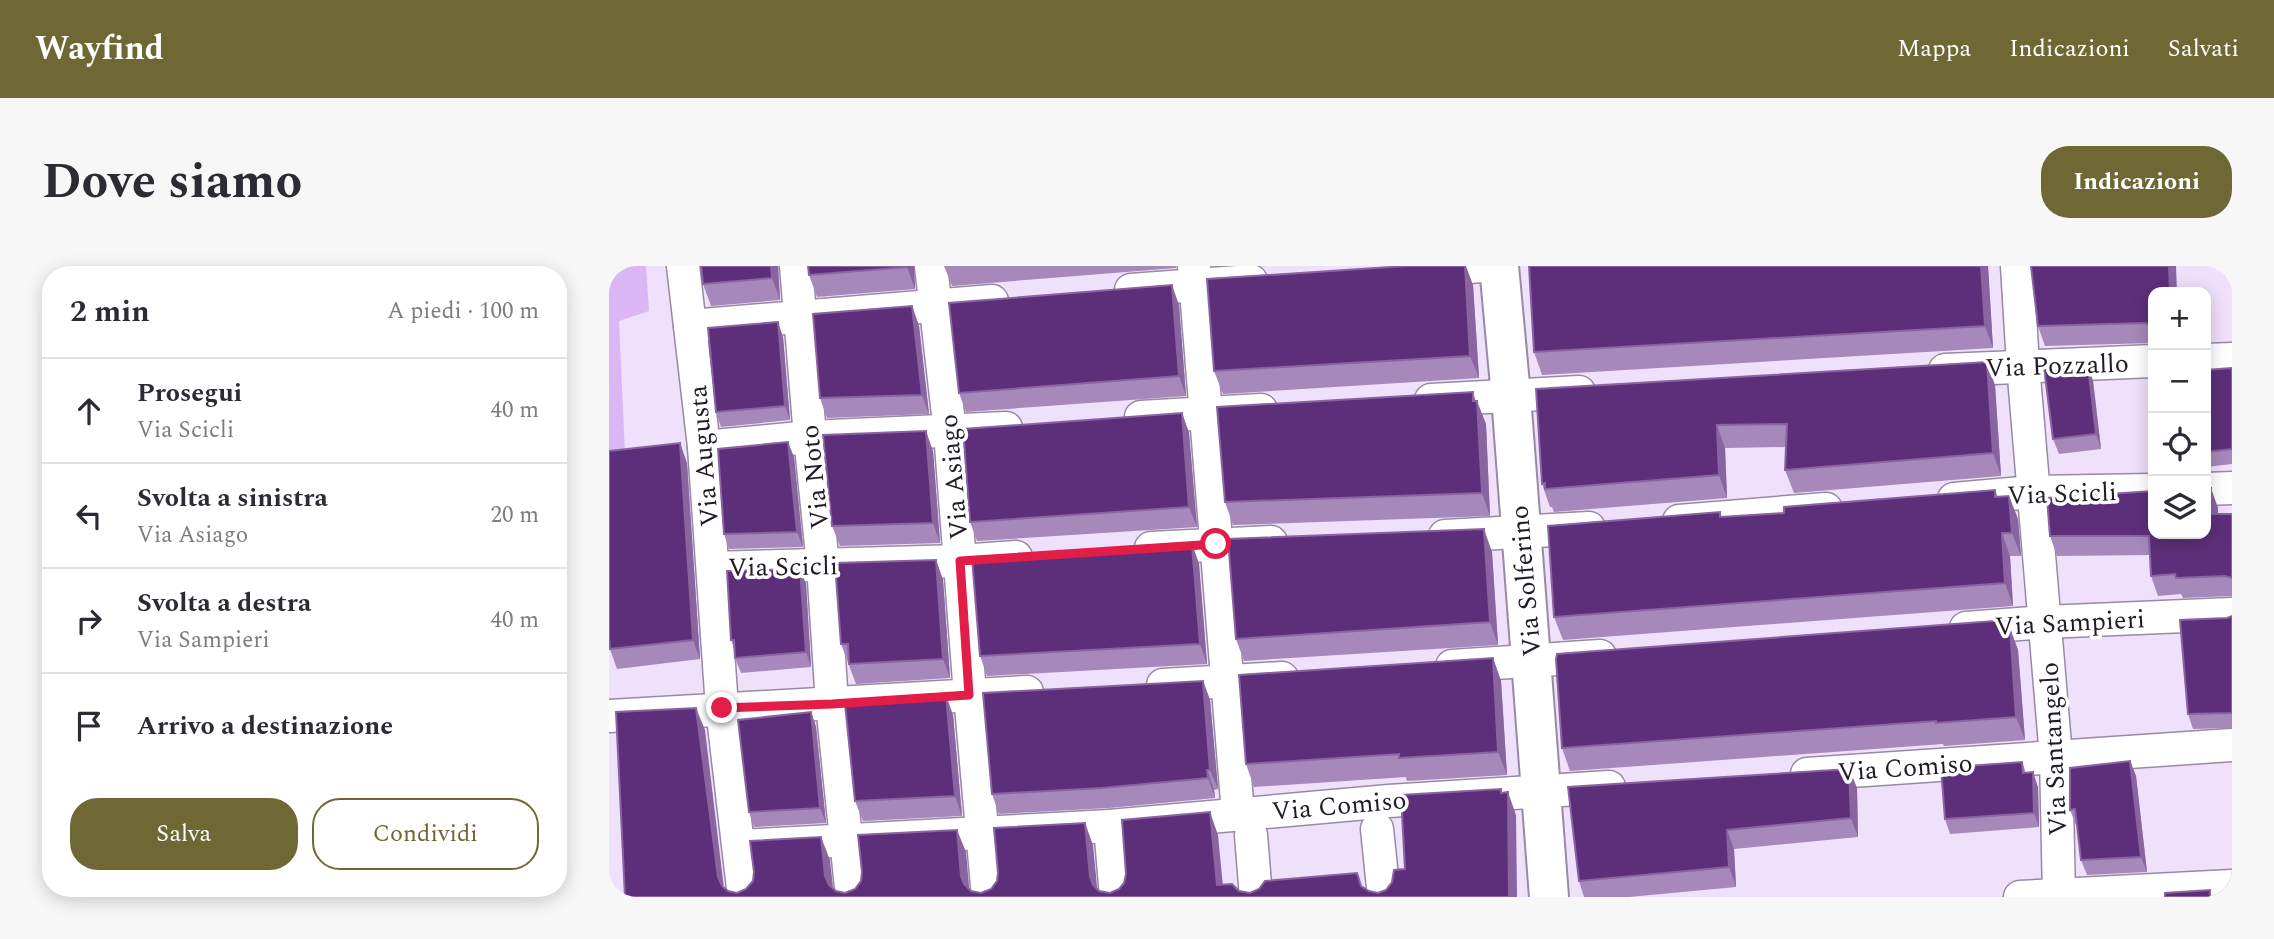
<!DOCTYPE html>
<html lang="it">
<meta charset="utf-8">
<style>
:root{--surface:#fff;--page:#f7f7f7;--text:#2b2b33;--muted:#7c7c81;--line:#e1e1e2;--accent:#706834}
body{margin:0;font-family:Spectral,serif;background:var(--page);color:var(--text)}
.controls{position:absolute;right:21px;top:21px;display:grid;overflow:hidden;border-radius:14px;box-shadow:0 4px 18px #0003}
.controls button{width:63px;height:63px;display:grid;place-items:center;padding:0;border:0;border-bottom:2px solid var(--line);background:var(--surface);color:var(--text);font:35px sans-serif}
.stop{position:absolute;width:21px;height:21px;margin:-16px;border:5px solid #e11d48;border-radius:50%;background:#fff}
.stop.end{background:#e11d48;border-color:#fff;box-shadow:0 2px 7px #0008}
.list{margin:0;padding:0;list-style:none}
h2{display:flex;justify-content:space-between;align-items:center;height:91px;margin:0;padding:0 28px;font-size:30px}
h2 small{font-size:23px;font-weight:400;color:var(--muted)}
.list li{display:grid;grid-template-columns:46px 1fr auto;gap:21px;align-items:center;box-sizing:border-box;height:105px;padding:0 28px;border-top:2px solid var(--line)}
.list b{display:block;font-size:26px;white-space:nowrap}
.list p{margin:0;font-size:23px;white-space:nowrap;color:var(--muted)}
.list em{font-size:23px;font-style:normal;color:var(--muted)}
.actions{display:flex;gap:14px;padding:21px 28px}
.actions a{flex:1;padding:16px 0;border:2px solid var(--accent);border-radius:28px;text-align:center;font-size:24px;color:var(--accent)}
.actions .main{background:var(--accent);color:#fff}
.icon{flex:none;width:38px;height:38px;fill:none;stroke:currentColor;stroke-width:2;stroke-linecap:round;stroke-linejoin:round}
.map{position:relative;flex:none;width:1623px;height:631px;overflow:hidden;border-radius:28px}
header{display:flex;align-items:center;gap:42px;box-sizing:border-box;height:98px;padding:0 35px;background:var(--accent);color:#fff}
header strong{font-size:33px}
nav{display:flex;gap:38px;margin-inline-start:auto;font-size:24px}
.intro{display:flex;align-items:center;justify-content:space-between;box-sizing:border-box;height:168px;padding:0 42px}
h1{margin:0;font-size:49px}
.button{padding:18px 32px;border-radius:28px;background:var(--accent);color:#fff;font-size:24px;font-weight:700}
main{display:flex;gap:42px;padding:0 42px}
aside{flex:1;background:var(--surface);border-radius:28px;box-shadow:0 4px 18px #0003}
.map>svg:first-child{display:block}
.green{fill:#dab7f4}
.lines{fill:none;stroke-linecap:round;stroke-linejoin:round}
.street-casing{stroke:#988aa3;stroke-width:35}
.secondary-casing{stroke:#988aa3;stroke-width:42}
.street{stroke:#fff;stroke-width:32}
.secondary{stroke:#fff;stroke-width:38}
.wall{fill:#a688ba}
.shaded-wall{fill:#8964a1}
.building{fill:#5d2f7a;stroke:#8964a1;stroke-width:2}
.route{stroke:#e11d48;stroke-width:9}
.labels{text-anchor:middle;stroke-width:7;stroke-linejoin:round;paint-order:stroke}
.street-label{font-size:26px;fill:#211b25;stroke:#fff}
</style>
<header>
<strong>Wayfind</strong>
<nav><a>Mappa</a><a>Indicazioni</a><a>Salvati</a></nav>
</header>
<div class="intro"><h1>Dove siamo</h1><a class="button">Indicazioni</a></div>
<main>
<aside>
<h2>2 min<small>A piedi · 100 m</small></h2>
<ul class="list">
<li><svg class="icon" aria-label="ahead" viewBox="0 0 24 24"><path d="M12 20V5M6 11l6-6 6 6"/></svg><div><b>Prosegui</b><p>Via Scicli</p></div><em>40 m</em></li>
<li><svg class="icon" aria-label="left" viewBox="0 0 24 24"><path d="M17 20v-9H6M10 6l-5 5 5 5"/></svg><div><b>Svolta a sinistra</b><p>Via Asiago</p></div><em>20 m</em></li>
<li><svg class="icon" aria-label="right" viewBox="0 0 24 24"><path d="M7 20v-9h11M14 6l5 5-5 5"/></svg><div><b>Svolta a destra</b><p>Via Sampieri</p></div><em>40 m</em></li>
<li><svg class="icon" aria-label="arrive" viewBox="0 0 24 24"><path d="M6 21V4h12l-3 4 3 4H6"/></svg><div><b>Arrivo a destinazione</b></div></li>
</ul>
<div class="actions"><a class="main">Salva</a><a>Condividi</a></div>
</aside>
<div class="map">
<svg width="1623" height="631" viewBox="0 0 1623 631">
<rect width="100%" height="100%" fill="#efe0fb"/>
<polygon class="green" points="0,0 37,0 40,45 10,55 16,188 0,191"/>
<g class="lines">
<defs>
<g id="street">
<polyline points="74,0 95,181 113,442 135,631"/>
<polyline points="187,0 201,171 214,299 223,438 243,631"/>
<polyline points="322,0 341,166 361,429 379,631"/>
<polyline points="585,0 629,548"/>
<polyline points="1408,0 1414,99 1447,491 1450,631"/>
<polyline points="816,4 874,0"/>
<polyline points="522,24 642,15"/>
<polyline points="81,60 383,35"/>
<polyline points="1597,94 1623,93"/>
<polyline points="1336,104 1544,95"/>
<polyline points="822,134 970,126"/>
<polyline points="532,151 652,144"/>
<polyline points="95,181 201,171 397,162"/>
<polyline points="1597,223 1623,222"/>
<polyline points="1345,233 1424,226 1544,224"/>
<polyline points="1070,255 1217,243"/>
<polyline points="836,270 980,262"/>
<polyline points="542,282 662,276"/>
<polyline points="104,302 351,295 407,291"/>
<polyline points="1357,362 1436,356 1623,348"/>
<polyline points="843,400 991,390"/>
<polyline points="554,419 673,412"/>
<polyline points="0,450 418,426"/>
<polyline points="1198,508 1623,479"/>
<polyline points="501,560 507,631"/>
<polyline points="768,563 775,631"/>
<polyline points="642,569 647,631"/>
<polyline points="131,580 501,560 780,535 1000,521"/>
<polyline points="1411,631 1623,620"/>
</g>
<polyline id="secondary" points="890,0 902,130 940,631"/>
</defs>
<use href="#street" class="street-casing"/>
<use href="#secondary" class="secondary-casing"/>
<use href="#street" class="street"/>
<use href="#secondary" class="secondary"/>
</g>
<g class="wall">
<polygon points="92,0 169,0 171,34 102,40 94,18"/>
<polygon points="305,0 306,23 208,31 200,9"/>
<polygon points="335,0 567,0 567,2 343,20"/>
<polygon points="920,0 1379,0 1384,82 933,109 925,86"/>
<polygon points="864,19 870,112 614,128 605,105"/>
<polygon points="1544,26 1544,77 1436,80 1429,60"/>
<polygon points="570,39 577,130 357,146 350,127"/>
<polygon points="303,40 310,60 320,148 218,152 211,132"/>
<polygon points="174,71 181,154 112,161 107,146"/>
<polygon points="1479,100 1484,115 1492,183 1450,188 1444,173"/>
<polygon points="1623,102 1623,198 1597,201 1597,104"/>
<polygon points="1386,119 1392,210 1185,227 1176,204 1177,181 1116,182 1118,232 945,246 943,241 941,241 933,218 927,123"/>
<polygon points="867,135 877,158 881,250 624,259 616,236"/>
<polygon points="573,147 580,167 588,261 368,275 361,256"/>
<polygon points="324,185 331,277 231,280 223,260"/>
<polygon points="185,191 194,281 120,283 115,268"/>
<polygon points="78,197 91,393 8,403 1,383"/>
<polygon points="1386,224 1389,231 1400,230 1409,253 1412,290 1401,290 1404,340 954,374 945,351 1111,246 1113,251 1175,247"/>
<polygon points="1609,242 1609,248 1623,248 1623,330 1574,332 1572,328 1549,330 1542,310 1541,289 1448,290 1441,270"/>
<polygon points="583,278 590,298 598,398 378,410 371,390"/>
<polygon points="883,286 889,379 635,395 627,373"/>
<polygon points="327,294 334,314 341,412 247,418 232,378"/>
<polygon points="191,303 197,318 202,401 132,407 126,392 125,382 122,374"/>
<polygon points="1623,350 1623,462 1584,463 1579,448"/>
<polygon points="1398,354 1409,384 1416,474 1335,480 1334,478 961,505 953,482"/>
<polygon points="884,392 892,415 898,509 798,515 797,511 645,521 637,498"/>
<polygon points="594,415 601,434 609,523 605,524 606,532 500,542 390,548 383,528"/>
<polygon points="202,446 207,461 217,557 145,561 140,546"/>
<polygon points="344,449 353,550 254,555 246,535"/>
<polygon points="1521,495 1527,510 1538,606 1478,609 1472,594 1468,559 1467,559 1461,544"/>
<polygon points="1413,496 1417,507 1429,521 1430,561 1341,568 1336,553"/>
<polygon points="1240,503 1248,522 1249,571 1125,583 1127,621 1020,631 975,631 970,615"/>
</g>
<g class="shaded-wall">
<polygon points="162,0 169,0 171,34 163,12"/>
<polygon points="298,0 305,0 306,23 298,1"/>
<polygon points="856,0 857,0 864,19 870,112 861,90"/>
<polygon points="1372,0 1379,0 1384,82 1376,60"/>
<polygon points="1560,0 1567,0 1568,26 1561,26"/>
<polygon points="563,19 570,39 577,130 570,110"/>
<polygon points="303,40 310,60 320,148 313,129"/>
<polygon points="169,56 174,71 181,154 176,140"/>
<polygon points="1378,96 1386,119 1392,210 1384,187"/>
<polygon points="1479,100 1484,115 1492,183 1487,168"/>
<polygon points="864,126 868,140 868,135 877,158 881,250 873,227"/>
<polygon points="573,147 580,167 588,261 580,241"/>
<polygon points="1108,159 1116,182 1118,232 1110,209"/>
<polygon points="317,165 324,185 331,277 324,257"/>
<polygon points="179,176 185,191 194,281 188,266"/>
<polygon points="71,177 78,197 91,393 84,374"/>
<polygon points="1602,222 1609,242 1608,268 1601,248"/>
<polygon points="1400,230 1409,253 1412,290 1403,267"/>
<polygon points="875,263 883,286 889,379 881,356"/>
<polygon points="1393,267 1401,290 1404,340 1396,317"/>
<polygon points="583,278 590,298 598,398 591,378"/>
<polygon points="327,294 334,314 341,412 334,393"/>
<polygon points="191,303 197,318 202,401 197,386"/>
<polygon points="1398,354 1409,384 1416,474 1407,451"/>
<polygon points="884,392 892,415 898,509 889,486"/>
<polygon points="594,415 601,434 609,523 601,504"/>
<polygon points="337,429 344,449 353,550 346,530"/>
<polygon points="87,442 96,464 116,631 109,611"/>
<polygon points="202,446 207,461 217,557 211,542"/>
<polygon points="1521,495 1527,510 1538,606 1532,591"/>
<polygon points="1240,503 1248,522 1249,571 1242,552"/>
<polygon points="598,504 605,524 606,532 599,512"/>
<polygon points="1424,506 1429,521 1430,561 1425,547"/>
<polygon points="892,523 899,544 899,526 907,549 908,631 900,631"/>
<polygon points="601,546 609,569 615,631 608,619"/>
<polygon points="476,557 484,579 489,631 481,611"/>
<polygon points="348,564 357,586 361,631 352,610"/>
<polygon points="1118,564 1125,583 1127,621 1120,601"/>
<polygon points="212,571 221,594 225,631 216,610"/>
</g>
<g class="building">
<polygon points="92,0 162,0 163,12 94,18"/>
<polygon points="199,0 298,0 298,1 200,9"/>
<polygon points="797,0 856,0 861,90 605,105 598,13"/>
<polygon points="920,0 1372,0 1376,60 925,86"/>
<polygon points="1422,0 1560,0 1561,26 1544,26 1544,59 1536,57 1429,60"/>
<polygon points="563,19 570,110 350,127 340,37"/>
<polygon points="303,40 313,129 211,132 204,48"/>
<polygon points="169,56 176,140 107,146 99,62"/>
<polygon points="1378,96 1384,187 1176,204 1178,158 1108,159 1110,209 936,223 936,217 933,218 927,123"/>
<polygon points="1479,100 1487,168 1444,173 1435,102"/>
<polygon points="1623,102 1623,183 1597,186 1597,104"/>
<polygon points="864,126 864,135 868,135 873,227 616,236 608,141"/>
<polygon points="573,147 580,241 361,256 354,163"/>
<polygon points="317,165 324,257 223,260 214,169"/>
<polygon points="179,176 188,266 115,268 109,183"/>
<polygon points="71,177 84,374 1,383 0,371 0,185"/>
<polygon points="1597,222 1602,222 1601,248 1623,248 1623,312 1616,310 1567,312 1566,308 1542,310 1540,270 1441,270 1438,232 1544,225 1544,268 1597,268"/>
<polygon points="1386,224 1386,231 1400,230 1403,267 1393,267 1396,317 945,351 939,260 1111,246 1111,251 1175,247 1175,241"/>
<polygon points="875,263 881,356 627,373 619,273"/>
<polygon points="583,278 591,378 371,390 363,292"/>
<polygon points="327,294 334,393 240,398 239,378 232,378 226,297"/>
<polygon points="191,303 197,386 126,392 125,374 122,374 118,305"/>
<polygon points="1623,350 1623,447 1579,448 1571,354 1618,352"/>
<polygon points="1398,354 1399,362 1401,361 1407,451 1327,457 1327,455 953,482 947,393 948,388"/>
<polygon points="884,392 889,486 790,492 790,488 637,498 630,409"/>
<polygon points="594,415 601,504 598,504 599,512 493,522 383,528 374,427"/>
<polygon points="337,429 346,530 246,535 236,438 241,437 241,435"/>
<polygon points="87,442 109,611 113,620 119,625 128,627 137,623 144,615 145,606 141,575 212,571 216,610 220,619 227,625 236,627 246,623 252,615 253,606 249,569 348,564 352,610 355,618 362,625 372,627 382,623 388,615 389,607 385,562 476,557 481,611 484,619 490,625 501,627 510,623 515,617 517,608 513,554 601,546 608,619 623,618 630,625 641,627 650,623 656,615 748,607 752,620 760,625 769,627 777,624 783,616 785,604 796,603 792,529 892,523 892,527 899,526 900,631 16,631 7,446"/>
<polygon points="202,446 211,542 140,546 129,454"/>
<polygon points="1521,495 1532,591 1472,594 1466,543 1461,544 1461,502"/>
<polygon points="1413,496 1414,507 1424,506 1425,547 1336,553 1332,502"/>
<polygon points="1240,503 1242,552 1118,564 1120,601 970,615 959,521"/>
<polygon points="1601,624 1601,631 1556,631 1556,627"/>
</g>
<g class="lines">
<polyline class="route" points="113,442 223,438 360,429 351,295 607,278"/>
</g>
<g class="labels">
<g class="street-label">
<text transform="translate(1448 99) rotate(-2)" y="9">Via Pozzallo</text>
<text transform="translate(94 190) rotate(-95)" y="9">Via Augusta</text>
<text transform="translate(205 211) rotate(-96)" y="9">Via Noto</text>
<text transform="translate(344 211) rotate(-95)" y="9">Via Asiago</text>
<text transform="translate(1453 227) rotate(-2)" y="9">Via Scicli</text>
<text transform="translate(174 300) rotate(-1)" y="9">Via Scicli</text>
<text transform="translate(916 315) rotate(-95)" y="9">Via Solferino</text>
<text transform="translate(1461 356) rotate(-3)" y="9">Via Sampieri</text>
<text transform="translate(1444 483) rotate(-93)" y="9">Via Santangelo</text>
<text transform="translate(1296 501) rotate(-4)" y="9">Via Comiso</text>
<text transform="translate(730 539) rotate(-5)" y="9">Via Comiso</text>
</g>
</g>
</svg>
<div class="controls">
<button>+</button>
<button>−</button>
<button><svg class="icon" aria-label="locate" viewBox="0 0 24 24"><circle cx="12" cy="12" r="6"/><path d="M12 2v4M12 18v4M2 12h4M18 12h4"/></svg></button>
<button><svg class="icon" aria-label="layers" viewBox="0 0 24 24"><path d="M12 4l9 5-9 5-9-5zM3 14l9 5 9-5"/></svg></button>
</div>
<div class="stop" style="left:607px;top:278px"></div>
<div class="stop end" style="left:113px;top:442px"></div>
</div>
</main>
